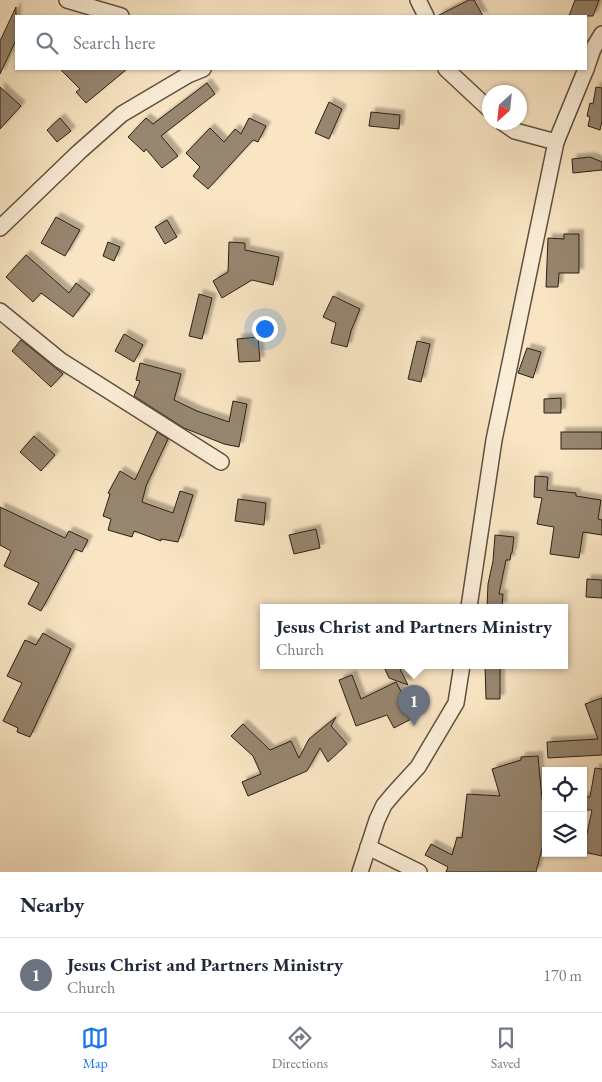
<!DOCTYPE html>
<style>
:root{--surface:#fff;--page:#f2f2f3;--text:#1f2937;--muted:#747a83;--line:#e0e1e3;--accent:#1a73e8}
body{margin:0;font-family:"EB Garamond",serif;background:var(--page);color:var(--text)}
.controls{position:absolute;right:15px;bottom:15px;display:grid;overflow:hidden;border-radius:0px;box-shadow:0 1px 4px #0004}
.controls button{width:45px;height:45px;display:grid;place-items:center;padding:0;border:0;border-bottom:1px solid var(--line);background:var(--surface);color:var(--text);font:25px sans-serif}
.compass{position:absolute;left:482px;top:85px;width:45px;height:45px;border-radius:50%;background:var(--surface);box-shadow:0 1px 4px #0004;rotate:207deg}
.you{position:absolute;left:264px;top:328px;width:18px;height:18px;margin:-12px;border:4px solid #fff;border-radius:50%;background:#1a73e8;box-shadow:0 0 0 8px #1a73e833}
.badge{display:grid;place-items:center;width:32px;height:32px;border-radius:50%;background:var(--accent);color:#fff;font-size:16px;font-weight:700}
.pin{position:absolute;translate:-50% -41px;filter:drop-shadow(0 1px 2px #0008)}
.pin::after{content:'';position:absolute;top:26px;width:18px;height:15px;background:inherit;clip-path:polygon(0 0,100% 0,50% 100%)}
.popup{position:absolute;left:260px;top:604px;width:308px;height:65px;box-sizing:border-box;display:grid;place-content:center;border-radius:0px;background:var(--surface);filter:drop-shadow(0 1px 4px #0005);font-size:16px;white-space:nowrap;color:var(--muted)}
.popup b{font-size:19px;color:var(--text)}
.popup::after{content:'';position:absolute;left:50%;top:100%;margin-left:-10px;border:10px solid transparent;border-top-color:var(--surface)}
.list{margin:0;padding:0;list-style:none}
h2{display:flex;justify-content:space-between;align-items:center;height:65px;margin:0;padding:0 20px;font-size:21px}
h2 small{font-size:16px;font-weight:400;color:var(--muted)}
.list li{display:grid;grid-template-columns:32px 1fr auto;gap:15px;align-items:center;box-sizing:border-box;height:75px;padding:0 20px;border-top:1px solid var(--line)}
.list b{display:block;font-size:19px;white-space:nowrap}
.list p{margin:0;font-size:16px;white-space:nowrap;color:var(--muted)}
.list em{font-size:16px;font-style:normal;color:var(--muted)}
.icon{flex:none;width:28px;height:28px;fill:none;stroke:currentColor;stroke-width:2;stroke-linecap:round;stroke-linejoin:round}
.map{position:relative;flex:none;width:602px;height:872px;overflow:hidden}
.search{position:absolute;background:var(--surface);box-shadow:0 1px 4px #0004;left:15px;right:15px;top:15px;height:55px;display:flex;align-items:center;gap:12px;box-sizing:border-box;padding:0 18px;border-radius:0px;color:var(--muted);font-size:19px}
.sheet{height:140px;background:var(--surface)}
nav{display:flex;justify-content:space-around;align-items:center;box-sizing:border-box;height:70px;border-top:1px solid var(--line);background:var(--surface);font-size:14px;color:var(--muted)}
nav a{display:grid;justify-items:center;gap:2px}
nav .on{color:var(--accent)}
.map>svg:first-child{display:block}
.building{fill:#97866f;stroke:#2c2015;filter:url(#shadow)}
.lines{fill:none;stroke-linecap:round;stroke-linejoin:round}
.minor-casing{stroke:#5f5140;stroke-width:18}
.minor{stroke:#fbeed8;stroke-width:15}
</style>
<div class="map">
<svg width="602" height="872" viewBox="0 0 602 872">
<defs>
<filter id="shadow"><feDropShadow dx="4.5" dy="-4.5" stdDeviation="1" flood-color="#0004"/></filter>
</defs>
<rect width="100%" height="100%" fill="#f9e5c3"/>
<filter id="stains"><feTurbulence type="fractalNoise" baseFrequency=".004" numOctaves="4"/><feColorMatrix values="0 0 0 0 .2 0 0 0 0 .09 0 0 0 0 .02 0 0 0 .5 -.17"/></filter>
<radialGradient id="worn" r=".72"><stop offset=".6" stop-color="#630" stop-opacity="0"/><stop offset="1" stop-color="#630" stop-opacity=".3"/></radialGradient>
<g class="building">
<polygon points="469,0 474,0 483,16 437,16"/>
<polygon points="575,0 599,0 593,16 569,16"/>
<polygon points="16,7 16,40 0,74 0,41"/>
<polygon points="60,69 127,69 86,103 76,92 80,89"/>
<polygon points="207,83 215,94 161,136 178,156 162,168 146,149 144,152 128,137 146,118 153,124"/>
<polygon points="0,87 21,106 0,129"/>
<polygon points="596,87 602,88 602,121 600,130 588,126 590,117 587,116 590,103 593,104"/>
<polygon points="329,102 342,109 329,139 315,133"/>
<polygon points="371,112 400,115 399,129 369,126"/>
<polygon points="60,118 71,131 57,142 47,130"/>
<polygon points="249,118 266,126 258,142 253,140 208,189 193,176 200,167 186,153 210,128 224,142 235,129 241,134"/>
<polygon points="590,157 602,162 602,170 573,173 572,159"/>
<polygon points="56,217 80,230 65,256 41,243"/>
<polygon points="167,220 177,237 165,244 155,227"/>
<polygon points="564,234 579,234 579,273 559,273 558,287 546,287 548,238 564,239"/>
<polygon points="108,242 120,247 114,261 103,256"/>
<polygon points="229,242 245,243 245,250 279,257 273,285 252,280 222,298 213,281 228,272"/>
<polygon points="26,255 69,293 76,283 90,294 73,317 41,293 33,302 6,277"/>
<polygon points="199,294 212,298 202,339 189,336"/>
<polygon points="333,296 360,309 351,331 347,347 331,343 336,323 323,317"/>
<polygon points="124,334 143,345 134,362 115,351"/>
<polygon points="258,337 260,361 239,362 237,339"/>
<polygon points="21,340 63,374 51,387 12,351"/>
<polygon points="417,341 430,344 421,382 408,379"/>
<polygon points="527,348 541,352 533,378 518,373"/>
<polygon points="140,363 181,374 174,400 197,411 229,422 233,401 247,404 239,447 224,444 184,428 134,396 140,381 136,380"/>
<polygon points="561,398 561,413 544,413 544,399"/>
<polygon points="157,432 168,439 146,486 142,502 173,513 180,491 193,495 178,542 161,539 161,541 134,531 132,537 108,530 111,519 103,516 110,494 108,493 120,471 135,480"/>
<rect x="561" y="432" width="41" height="17"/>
<polygon points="34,436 55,455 41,471 20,452"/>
<polygon points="535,476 548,477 547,490 576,493 576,496 601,500 598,519 602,520 602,535 583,532 579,558 550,554 554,527 537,524 542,498 534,497"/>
<polygon points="238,499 266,503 264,525 235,521"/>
<polygon points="0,507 65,538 69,531 88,540 82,552 75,549 41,611 28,604 39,583 4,566 11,551 0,545"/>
<polygon points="316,529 320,548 294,554 289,535"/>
<polygon points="495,535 514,537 512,553 511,553 510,560 506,560 499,594 503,594 502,607 487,607 488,584 493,561"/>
<polygon points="587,579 602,580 602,598 586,597"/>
<polygon points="43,633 71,649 30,737 17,732 18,728 3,721 22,683 7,676 25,640 36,645"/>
<polygon points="383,665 398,665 408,685 389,678"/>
<polygon points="485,665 500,665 500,699 486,699"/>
<polygon points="352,675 361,699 396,682 415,717 394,728 387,715 356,726 339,680"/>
<polygon points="602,698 602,755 548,758 547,742 598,739 585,704"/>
<polygon points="336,717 331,726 347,744 328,762 320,748 307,771 248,796 242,782 261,774 253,756 231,736 243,724 270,750 291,741 299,758 309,739"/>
<polygon points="538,756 542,799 546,799 546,833 536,872 446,872 448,867 425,855 431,844 452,855 457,837 462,838 467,794 500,796 492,769 521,760 521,757"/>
<polygon points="595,768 602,769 602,856 583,852 592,810 583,810 583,797 590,797"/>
</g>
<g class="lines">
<defs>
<g id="minor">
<polyline points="67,0 121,16"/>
<polyline points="418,0 426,16"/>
<polyline points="446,69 490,110"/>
<polyline points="586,69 593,49 602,34"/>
<polyline points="502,122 515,131 556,142 586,69"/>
<polyline points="0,228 79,152 122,114 188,75 203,69"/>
<polyline points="0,311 60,360 221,462"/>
<polyline points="469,607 494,440 556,142"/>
<polyline points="368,847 419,872"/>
<polyline points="360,872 377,820 384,805 395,792 418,767 456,703 462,665"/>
</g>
</defs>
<use href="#minor" class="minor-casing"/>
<use href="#minor" class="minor"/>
</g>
<rect width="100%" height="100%" filter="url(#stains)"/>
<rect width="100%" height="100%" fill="url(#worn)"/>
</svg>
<div class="controls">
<button><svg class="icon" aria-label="locate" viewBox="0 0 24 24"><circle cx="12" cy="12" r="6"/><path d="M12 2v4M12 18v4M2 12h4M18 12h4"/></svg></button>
<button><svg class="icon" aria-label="layers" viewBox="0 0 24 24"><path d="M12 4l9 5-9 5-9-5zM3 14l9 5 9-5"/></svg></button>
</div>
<svg class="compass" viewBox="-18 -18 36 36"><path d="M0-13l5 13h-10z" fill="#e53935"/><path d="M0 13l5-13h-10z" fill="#747a83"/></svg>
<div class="you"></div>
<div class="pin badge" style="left:414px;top:726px;background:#6b7280">1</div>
<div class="popup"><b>Jesus Christ and Partners Ministry</b>Church</div>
<div class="search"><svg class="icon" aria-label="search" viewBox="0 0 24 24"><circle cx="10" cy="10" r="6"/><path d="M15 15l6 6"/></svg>Search here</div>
</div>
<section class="sheet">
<h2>Nearby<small></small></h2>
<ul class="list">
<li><span class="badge" style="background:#6b7280">1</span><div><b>Jesus Christ and Partners Ministry</b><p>Church</p></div><em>170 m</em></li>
</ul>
</section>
<nav>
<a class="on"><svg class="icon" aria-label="map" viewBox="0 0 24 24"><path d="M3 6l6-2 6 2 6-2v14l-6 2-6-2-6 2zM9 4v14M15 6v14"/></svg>Map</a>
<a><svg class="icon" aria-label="directions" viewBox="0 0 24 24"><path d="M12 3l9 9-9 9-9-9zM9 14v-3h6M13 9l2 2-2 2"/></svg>Directions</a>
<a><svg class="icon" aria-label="saved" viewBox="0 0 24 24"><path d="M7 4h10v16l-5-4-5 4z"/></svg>Saved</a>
</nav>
